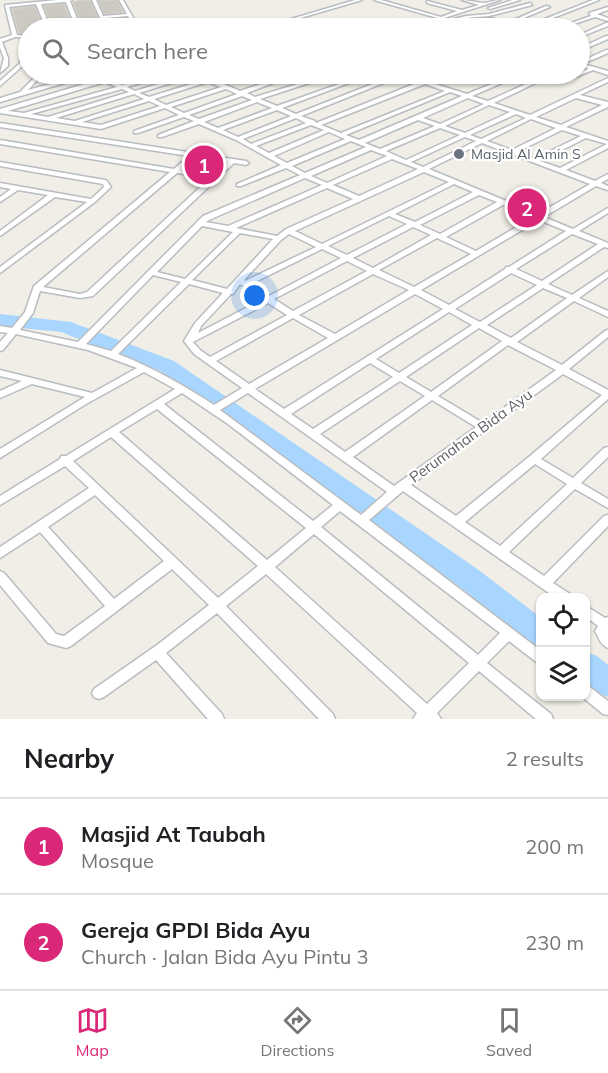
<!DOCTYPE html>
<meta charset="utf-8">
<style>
:root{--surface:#fff;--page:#f2f2f2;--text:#202124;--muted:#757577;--line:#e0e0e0;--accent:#db2777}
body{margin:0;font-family:Mulish,sans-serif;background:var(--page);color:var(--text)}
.controls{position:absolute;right:18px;bottom:18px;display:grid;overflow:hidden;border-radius:12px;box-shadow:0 2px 4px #0004}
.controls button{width:54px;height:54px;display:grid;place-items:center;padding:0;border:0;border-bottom:2px solid var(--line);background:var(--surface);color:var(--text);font:30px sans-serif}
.you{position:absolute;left:255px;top:296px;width:21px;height:21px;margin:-15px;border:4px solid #fff;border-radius:50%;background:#1a73e8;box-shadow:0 0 0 9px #1a73e833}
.badge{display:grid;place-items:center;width:39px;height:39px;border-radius:50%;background:var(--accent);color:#fff;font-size:20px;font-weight:700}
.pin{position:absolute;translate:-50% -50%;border:3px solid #fff;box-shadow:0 2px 6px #0006}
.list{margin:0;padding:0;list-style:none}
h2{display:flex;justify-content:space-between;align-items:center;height:78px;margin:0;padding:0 24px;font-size:26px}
h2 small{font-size:20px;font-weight:400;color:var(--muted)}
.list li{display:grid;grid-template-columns:39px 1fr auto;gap:18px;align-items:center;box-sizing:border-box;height:96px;padding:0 24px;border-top:2px solid var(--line)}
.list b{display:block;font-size:22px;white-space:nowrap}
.list p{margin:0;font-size:20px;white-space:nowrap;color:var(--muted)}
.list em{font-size:20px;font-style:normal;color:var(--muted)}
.icon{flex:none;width:33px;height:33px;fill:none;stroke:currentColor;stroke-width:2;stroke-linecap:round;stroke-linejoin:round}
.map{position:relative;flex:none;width:608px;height:719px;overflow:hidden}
.search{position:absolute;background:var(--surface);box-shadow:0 2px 4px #0004;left:18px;right:18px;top:18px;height:66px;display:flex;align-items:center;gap:15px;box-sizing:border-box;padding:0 21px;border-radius:33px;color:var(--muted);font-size:22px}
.sheet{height:270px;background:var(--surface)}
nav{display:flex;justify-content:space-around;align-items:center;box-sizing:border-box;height:84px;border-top:2px solid var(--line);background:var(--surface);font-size:16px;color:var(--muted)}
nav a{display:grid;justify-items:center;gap:3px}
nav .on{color:var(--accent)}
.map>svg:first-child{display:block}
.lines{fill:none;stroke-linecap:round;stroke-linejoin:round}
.river{fill:#a8d6ff;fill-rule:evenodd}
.building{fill:#ccc9c3;stroke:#d5d1c4;stroke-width:1.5}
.street-casing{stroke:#b9bcc0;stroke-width:3}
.street{fill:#fff;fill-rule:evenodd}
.worship-dot{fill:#6b7280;stroke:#fff;stroke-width:2}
.labels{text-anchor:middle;stroke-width:4.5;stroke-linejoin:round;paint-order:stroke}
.far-worship-label{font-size:14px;fill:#5b616d;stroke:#fff;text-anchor:start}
.street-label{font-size:15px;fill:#5e6267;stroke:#fff}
</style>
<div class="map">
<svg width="608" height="719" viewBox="0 0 608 719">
<rect width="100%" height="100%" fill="#f0eee6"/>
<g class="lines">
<g class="river">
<polygon points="0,314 71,322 174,361 476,568 540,617 540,646 530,642 456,584 160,371 61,332 0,326"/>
<polygon points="586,652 597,656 608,665 608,697 597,693 586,684"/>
</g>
</g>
<g class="building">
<polygon points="81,0 90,0 100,22 81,24 73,2"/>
<polygon points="98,0 117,0 123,12 104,14"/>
<polygon points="64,4 72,24 52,28 44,6"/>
<polygon points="35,6 44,28 28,28 28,34 19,33 12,9"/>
<polygon points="127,18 132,28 111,28 108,20"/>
</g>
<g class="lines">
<defs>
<g id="street">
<polygon points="57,0 72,0 70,1 80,26 103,24 92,0 96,0 103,16 127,14 119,0 123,0 139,28 135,28 128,16 105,18 109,28 105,28 104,26 65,28 67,27 75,26 66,2 41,4 50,28 46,28 36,4 9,7 17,35 28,36 28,38 15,37 2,42 8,58 8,66 0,73 4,58 0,48 0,39 12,35 5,5"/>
<polygon points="355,0 362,0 266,28 261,28"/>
<path d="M374 0H381L441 17 457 11 427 3V1L462 10 479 5 462 0C469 0 477 3 484 3 489 3 494 0 500 0L441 19Z"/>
<polygon points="513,0 520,0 490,9 488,8"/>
<polygon points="593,0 599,0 527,28 522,28"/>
<polygon points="530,3 532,5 489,16 466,18 431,28 426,28 438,23 436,21 438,20 442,22 466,16 489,14"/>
<polygon points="546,6 550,7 500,28 495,28"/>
<polygon points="608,7 608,10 597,14 608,18 608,21 595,17 562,28 557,28 591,16 589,13"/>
<polygon points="491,18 495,19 470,28 465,28"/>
<polygon points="606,23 608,23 608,26 580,37 580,35"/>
<polygon points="606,36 608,36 608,39 580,51 580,48"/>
<polygon points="24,42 26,43 26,63 0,86 0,81 20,63 22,43"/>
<polygon points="606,50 608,50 608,53 580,65 580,62"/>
<polygon points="587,65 608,71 608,75 593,70 566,81 561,80 588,69 584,67"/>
<path d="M38 74H43L28 90 87 74H96L106 78 121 74H127V75L111 80 122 85 164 74H171L127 87 135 91 191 74C200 74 207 80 215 80 224 80 234 74 244 74V75L219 82 240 91 290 74H297L247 93 255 97 330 74H337L260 99 277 106 367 74H373L282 108 296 114 398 74H404L424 80 442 74H447V75L429 82 467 94 511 76 510 74H519L538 82 494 103 530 115 608 78V82L580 95 608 102V107L566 127 608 141V148L566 170 595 181 608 174V179L601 183 608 186V190L596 186 544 217 573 229 608 208V213L579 231 608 243V248L604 247 548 284 572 295 608 271V277L579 298 608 311V317L574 301 517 342 562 365 605 331 608 330V337L569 369 608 390V399L541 459 573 478 604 448 608 447V457L581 483 608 499V508L575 489 509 552 544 576 604 516 608 515V526L553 583 570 594 572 598H556L403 491 369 520 540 650V663L535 661 509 641 487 663 551 714 553 719H536L479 671 437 713 441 719H413L417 713 266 574 226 606 333 714 335 719H319L217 613 166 653 222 714 224 719H208L156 660 104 697 99 699 94 697 92 693 94 689 157 645 209 605 172 569 71 646 66 648 48 643 0 585V571L4 573 56 634 64 636 105 606 40 532 0 558V547L89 488 65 466 0 505V496L60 459 61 456H66L175 389 144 372 86 404 0 458V449L85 397 32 384 0 398V391L22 381 0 376V370L92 393 137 368 88 350 16 334 3 350 0 351V342L8 333 0 332V326L12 328 25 312 34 286 170 172 0 144V140L174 169 189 156 0 127V123L246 161 249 163 246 165 234 163 93 296 80 298 40 291 33 313 20 330 78 342 203 216 300 175 286 168 241 186H237V184L281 165 236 140 199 124 162 137H158V135L194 121 184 117 138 133H134V131L179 115 165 108 101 129 0 113V109L101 79 92 75 0 102V98L20 92ZM194 76 204 80 149 97 139 93ZM401 76 419 82 316 123 315 121 301 116ZM516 77 530 82 488 101 472 96ZM105 82 117 87 24 113 8 111ZM208 82 221 87 166 105 154 99ZM425 84 445 91 341 133 321 125ZM122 89 129 92 48 117 31 114ZM226 89 237 94 184 113 171 107ZM450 92 462 96 359 140 346 135ZM134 94 144 99 75 121 56 118ZM242 96 252 100 199 119 189 115ZM468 98 484 104 440 124 423 118ZM576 98 602 105 561 125 536 117ZM149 101 160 106 101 125 82 122ZM257 102 272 108 218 128 204 122ZM489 105 510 112 465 133 445 126ZM277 110 291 116 238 137 223 130ZM516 114 526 118 481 139 470 135ZM296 118 306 123 251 144 243 139ZM531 119 556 128 512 150 487 141ZM418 120 435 126 380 149 365 143ZM311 125 324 130 269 153 256 146ZM440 128 460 135 406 160 386 151ZM562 130 581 136 534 159 517 152ZM329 132 345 139 287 163 274 156ZM465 137 476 141 423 167 411 162ZM586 138 607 144 560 168 540 161ZM351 141 366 147 305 173 292 166ZM482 143 590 184 538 214 429 169ZM371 150 387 156 327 183 311 176ZM195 157 227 162 213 175 181 170ZM392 159 418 169 359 196 333 185ZM424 172 449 182 322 244 295 231ZM177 173 210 178 87 292 80 294 43 287ZM305 178 322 185 228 226 206 222 209 220ZM454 184 473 192 415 222 395 214ZM327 188 353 199 286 229 277 236 236 228ZM479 195 497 202 440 234 420 225ZM503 205 533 217 476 251 446 237ZM389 216 407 224 347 255 328 246ZM539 220 566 231 509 267H506L505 269 449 305 421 290ZM202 226 233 232 185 279 157 272ZM413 227 431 235 373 268 353 258ZM240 233 273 239 227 289 192 280ZM289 234 316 247 245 281 244 280 281 240ZM572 234 598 244 542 281 516 269ZM437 238 471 254 414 287 379 270ZM322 249 341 258 269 296 251 284ZM347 261 367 271 293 311 274 299ZM511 273 537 285 480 322 455 309ZM373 274 409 290 335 334 299 315ZM153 275 181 282 111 351 86 344ZM189 284 223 293 195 323 184 341 194 354 242 388 214 405C183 385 152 367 118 354ZM240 284 263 299 198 333 201 326 231 294H233ZM543 288 567 298 511 338 487 325ZM415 294 443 309 284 409 255 389ZM268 303 287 315 210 357 200 350 193 342ZM449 312 472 325 399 373 376 359ZM293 318 328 338 249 384 216 361ZM479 328 502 341 431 392 406 377ZM508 345 556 370 483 423 438 396ZM370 363 393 377 313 429 291 414ZM563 374 602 395 530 456 456 516 411 485ZM400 381 425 396 345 452 320 434ZM182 393 228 424 333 505 313 521 164 404ZM248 393 387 492 361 515 220 410ZM432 400 476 427 394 486 353 457ZM157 409 306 528 267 560 119 432ZM111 437 258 566 218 598 73 461ZM535 464 567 484 500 546 465 522ZM95 495 164 561 114 599 48 527ZM340 511 500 633 478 655 321 527ZM314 534 469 663 427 704 275 567Z"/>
<polygon points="0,162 105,180 107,181 111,187 95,202 0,273 0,267 87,202 55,197 0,236 0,231 48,195 18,190 0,202 0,197 11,189 0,187 0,183 91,199 104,187 103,184 0,166"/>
<path d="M586 606 605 618 608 617V648C601 645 598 637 595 631L598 626 586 617Z"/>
<polygon points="586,686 591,688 608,701 608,715 603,714 581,696 586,696"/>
</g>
</defs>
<use href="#street" class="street-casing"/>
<use href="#street" class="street"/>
</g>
<circle class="worship-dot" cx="459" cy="154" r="6"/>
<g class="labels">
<g class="far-worship-label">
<text x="471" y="159">Masjid Al Amin S</text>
</g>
<g class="street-label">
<text transform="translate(471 436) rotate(-36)" y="5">Perumahan Bida Ayu</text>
</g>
</g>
</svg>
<div class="controls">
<button><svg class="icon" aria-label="locate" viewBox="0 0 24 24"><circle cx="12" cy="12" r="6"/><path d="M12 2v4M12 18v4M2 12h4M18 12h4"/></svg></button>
<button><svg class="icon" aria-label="layers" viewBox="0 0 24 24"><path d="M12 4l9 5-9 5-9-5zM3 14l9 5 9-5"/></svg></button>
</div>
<div class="you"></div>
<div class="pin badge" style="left:204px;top:165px">1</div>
<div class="pin badge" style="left:527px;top:208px">2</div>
<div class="search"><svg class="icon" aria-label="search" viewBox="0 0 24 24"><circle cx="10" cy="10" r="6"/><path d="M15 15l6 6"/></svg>Search here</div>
</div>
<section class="sheet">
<h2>Nearby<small>2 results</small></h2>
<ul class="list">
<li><span class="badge">1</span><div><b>Masjid At Taubah</b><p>Mosque</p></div><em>200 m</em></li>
<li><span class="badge">2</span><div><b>Gereja GPDI Bida Ayu</b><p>Church · Jalan Bida Ayu Pintu 3</p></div><em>230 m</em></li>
</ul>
</section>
<nav>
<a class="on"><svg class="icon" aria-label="map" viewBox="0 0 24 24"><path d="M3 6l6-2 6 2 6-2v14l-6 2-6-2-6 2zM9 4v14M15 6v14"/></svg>Map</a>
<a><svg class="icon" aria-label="directions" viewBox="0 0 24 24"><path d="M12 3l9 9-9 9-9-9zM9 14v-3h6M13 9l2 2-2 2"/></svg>Directions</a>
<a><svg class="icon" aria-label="saved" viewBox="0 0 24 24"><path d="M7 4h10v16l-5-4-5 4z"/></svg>Saved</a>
</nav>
